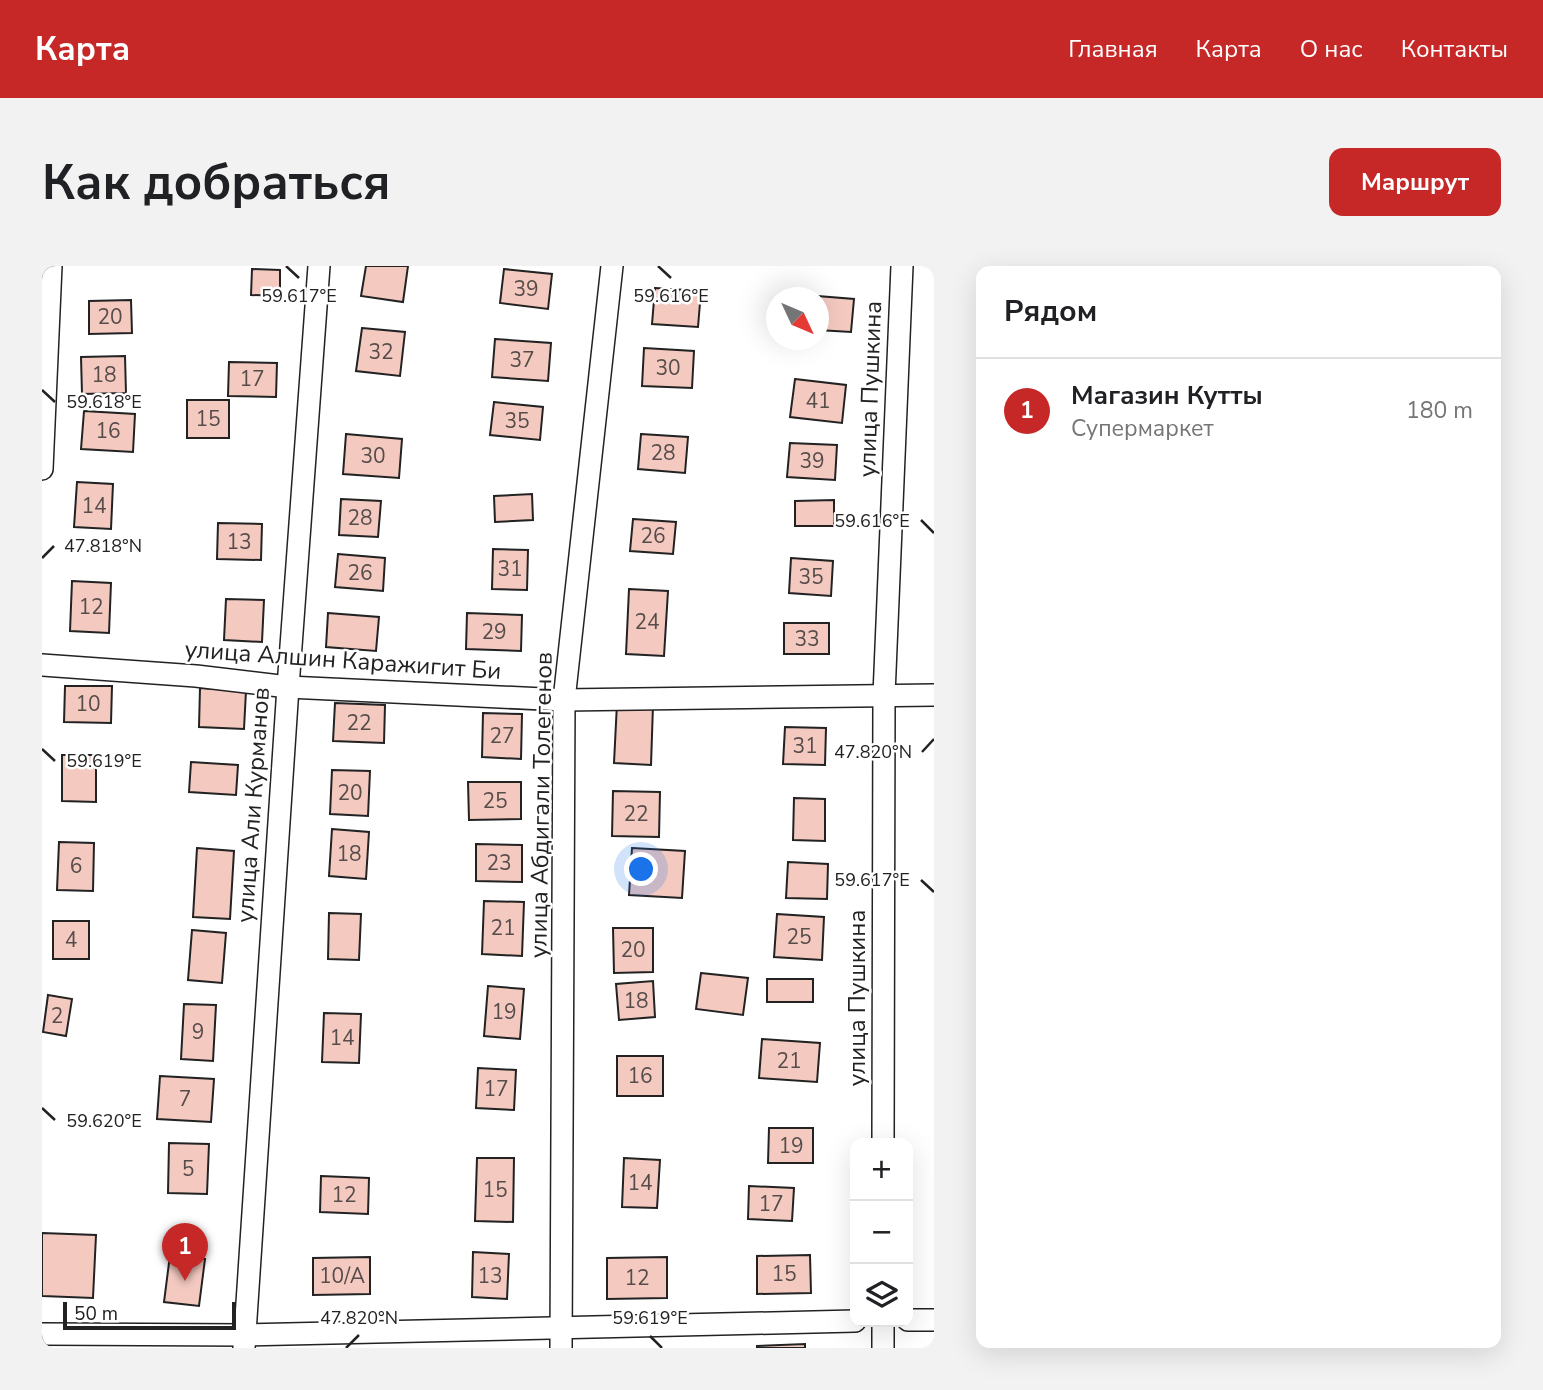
<!DOCTYPE html>
<html lang="ru">
<meta charset="utf-8">
<style>
:root{--surface:#fff;--page:#f2f2f2;--text:#202124;--muted:#757577;--line:#e0e0e0;--accent:#c62828}
body{margin:0;font-family:"Nunito Sans",sans-serif;background:var(--page);color:var(--text)}
.controls{position:absolute;right:21px;bottom:21px;display:grid;overflow:hidden;border-radius:14px;box-shadow:0 7px 28px #0002}
.controls button{width:63px;height:63px;display:grid;place-items:center;padding:0;border:0;border-bottom:2px solid var(--line);background:var(--surface);color:var(--text);font:35px sans-serif}
.compass{position:absolute;left:724px;top:21px;width:63px;height:63px;border-radius:50%;background:var(--surface);box-shadow:0 7px 28px #0002;rotate:134deg}
.scale{position:absolute;left:21px;bottom:18px;width:173px;box-sizing:border-box;padding-left:7px;border:4px solid #222;border-top:0;font-size:19px;line-height:24px;white-space:nowrap;color:#222;-webkit-text-stroke:5px #fff;paint-order:stroke}
.you{position:absolute;left:600px;top:604px;width:24px;height:24px;margin:-18px;border:5px solid #fff;border-radius:50%;background:#1a73e8;box-shadow:0 0 0 10px #1a73e833}
.badge{display:grid;place-items:center;width:46px;height:46px;border-radius:50%;background:var(--accent);color:#fff;font-size:23px;font-weight:700}
.pin{position:absolute;translate:-50% -58px;filter:drop-shadow(0 2px 4px #0008)}
.pin::after{content:'';position:absolute;top:37px;width:24px;height:21px;background:inherit;clip-path:polygon(0 0,100% 0,50% 100%)}
.list{margin:0;padding:0;list-style:none}
h2{display:flex;justify-content:space-between;align-items:center;height:91px;margin:0;padding:0 28px;font-size:30px}
h2 small{font-size:23px;font-weight:400;color:var(--muted)}
.list li{display:grid;grid-template-columns:46px 1fr auto;gap:21px;align-items:center;box-sizing:border-box;height:105px;padding:0 28px;border-top:2px solid var(--line)}
.list b{display:block;font-size:26px;white-space:nowrap}
.list p{margin:0;font-size:23px;white-space:nowrap;color:var(--muted)}
.list em{font-size:23px;font-style:normal;color:var(--muted)}
.icon{flex:none;width:38px;height:38px;fill:none;stroke:currentColor;stroke-width:2;stroke-linecap:round;stroke-linejoin:round}
.map{position:relative;flex:none;width:892px;height:1082px;overflow:hidden;border-radius:14px}
header{display:flex;align-items:center;gap:42px;box-sizing:border-box;height:98px;padding:0 35px;background:var(--accent);color:#fff}
header strong{font-size:33px}
nav{display:flex;gap:38px;margin-inline-start:auto;font-size:24px}
.intro{display:flex;align-items:center;justify-content:space-between;box-sizing:border-box;height:168px;padding:0 42px}
h1{margin:0;font-size:49px}
.button{padding:18px 32px;border-radius:14px;background:var(--accent);color:#fff;font-size:24px;font-weight:700}
main{display:flex;gap:42px;padding:0 42px}
aside{flex:1;background:var(--surface);border-radius:14px;box-shadow:0 7px 28px #0002}
.map>svg:first-child{display:block}
.building{fill:#f3c9c0;stroke:#222;stroke-width:2}
.lines{fill:none;stroke-linecap:round;stroke-linejoin:round}
.street-casing{stroke:#222;stroke-width:24}
.street{stroke:#fff;stroke-width:21}
.ticks{fill:none;stroke:#222;stroke-width:2.5}
.labels{text-anchor:middle;stroke-width:5;stroke-linejoin:round;paint-order:stroke}
.number-label{font-size:21px;fill:#564c4a}
.street-label{font-size:24px;fill:#222;stroke:#fff}
.ticks-label{font-size:18px;text-anchor:middle;fill:#222;stroke:#fff;stroke-width:5;stroke-linejoin:round;paint-order:stroke}
</style>
<header>
<strong>Карта</strong>
<nav><a>Главная</a><a>Карта</a><a>О нас</a><a>Контакты</a></nav>
</header>
<div class="intro"><h1>Как добраться</h1><a class="button">Маршрут</a></div>
<main>
<div class="map">
<svg width="892" height="1082" viewBox="0 0 892 1082">
<rect width="100%" height="100%" fill="#fff"/>
<g class="building">
<polygon points="324,0 366,0 361,36 319,30"/>
<polygon points="210,3 238,4 238,30 209,29"/>
<polygon points="462,3 510,8 506,43 458,37"/>
<polygon points="613,22 659,25 656,61 610,58"/>
<polygon points="763,29 812,33 809,66 776,64 776,32 762,32"/>
<polygon points="89,34 90,67 47,68 47,35"/>
<polygon points="320,62 363,66 358,110 314,105"/>
<polygon points="453,73 509,77 506,115 450,111"/>
<polygon points="602,82 652,85 650,122 600,120"/>
<polygon points="83,90 84,127 40,128 39,91"/>
<polygon points="187,96 235,97 234,131 186,130"/>
<polygon points="753,113 804,119 800,157 748,151"/>
<rect x="145" y="134" width="42" height="38"/>
<polygon points="452,136 501,141 498,174 448,169"/>
<polygon points="42,145 93,148 91,186 39,183"/>
<polygon points="304,168 360,173 357,212 301,208"/>
<polygon points="599,168 646,171 643,207 596,203"/>
<polygon points="748,177 795,179 793,214 745,211"/>
<polygon points="35,216 71,218 69,263 32,261"/>
<polygon points="490,228 491,254 453,256 452,230"/>
<polygon points="299,233 339,235 336,271 297,269"/>
<polygon points="792,234 792,260 753,260 753,235"/>
<polygon points="591,253 634,256 631,288 588,285"/>
<polygon points="176,257 220,258 219,294 175,293"/>
<polygon points="451,283 486,284 485,324 450,323"/>
<polygon points="296,288 343,292 341,325 293,321"/>
<polygon points="749,292 791,295 789,330 747,327"/>
<polygon points="30,315 69,317 67,367 28,365"/>
<polygon points="587,323 626,325 622,390 584,388"/>
<polygon points="184,333 222,334 220,376 182,374"/>
<polygon points="286,347 337,351 334,385 284,381"/>
<polygon points="425,347 480,349 479,385 424,383"/>
<rect x="742" y="357" width="45" height="31"/>
<polygon points="23,420 70,420 69,457 22,456"/>
<polygon points="158,422 204,425 202,463 157,461"/>
<polygon points="293,437 343,439 342,477 291,475"/>
<polygon points="575,437 611,439 609,499 572,497"/>
<polygon points="441,447 480,448 479,493 440,491"/>
<polygon points="743,461 784,462 783,499 741,498"/>
<polygon points="20,489 54,489 54,536 20,535"/>
<polygon points="149,496 196,499 194,529 147,526"/>
<polygon points="290,504 328,505 326,550 288,548"/>
<polygon points="426,516 479,516 479,553 427,554"/>
<polygon points="571,525 618,526 617,571 570,570"/>
<polygon points="752,532 783,533 783,575 751,574"/>
<polygon points="290,563 327,566 324,613 287,610"/>
<polygon points="17,576 52,577 51,625 15,624"/>
<polygon points="434,578 480,579 480,616 434,615"/>
<polygon points="155,582 192,585 188,653 151,651"/>
<polygon points="590,582 643,585 640,632 587,629"/>
<polygon points="746,596 786,598 785,633 744,632"/>
<polygon points="442,635 482,636 480,690 440,688"/>
<polygon points="287,647 319,648 317,694 286,693"/>
<polygon points="735,648 782,651 780,694 732,691"/>
<rect x="11" y="655" width="36" height="38"/>
<polygon points="571,662 611,662 611,706 572,707"/>
<polygon points="150,664 184,667 180,717 146,714"/>
<polygon points="659,707 706,712 701,749 654,743"/>
<rect x="725" y="713" width="46" height="23"/>
<polygon points="611,715 613,751 577,754 574,718"/>
<polygon points="446,720 482,723 478,773 442,770"/>
<polygon points="6,729 30,733 24,770 1,766"/>
<polygon points="142,738 174,739 171,795 139,793"/>
<polygon points="282,747 319,748 317,797 280,796"/>
<polygon points="720,773 778,777 775,816 717,812"/>
<rect x="575" y="790" width="46" height="40"/>
<polygon points="436,802 474,804 472,844 434,842"/>
<polygon points="118,810 172,813 169,856 115,853"/>
<polygon points="727,862 771,862 771,897 726,897"/>
<polygon points="127,877 167,878 165,928 126,927"/>
<polygon points="435,892 472,892 471,956 433,955"/>
<polygon points="582,892 618,894 615,942 580,941"/>
<polygon points="279,910 327,912 326,948 278,946"/>
<polygon points="707,920 752,922 750,955 706,953"/>
<polygon points="0,967 54,969 51,1032 0,1030"/>
<polygon points="431,986 467,988 465,1033 430,1031"/>
<polygon points="128,989 163,993 157,1040 122,1036"/>
<polygon points="768,989 769,1027 715,1028 715,990"/>
<polygon points="328,991 328,1028 271,1029 271,992"/>
<polygon points="625,991 625,1032 565,1033 565,992"/>
<polygon points="763,1078 763,1082 715,1082 715,1080"/>
</g>
<g class="lines">
<defs>
<g id="street">
<polyline points="0,203 9,0"/>
<polyline points="0,399 154,410 246,421 522,434 892,429"/>
<polyline points="841,877 842,429 860,0"/>
<polyline points="866,1054 892,1054"/>
<polyline points="0,1068 203,1069 813,1055"/>
<polyline points="202,1082 246,421 277,0"/>
<polyline points="519,1082 522,434 570,0"/>
<polyline points="841,1082 841,1056"/>
</g>
</defs>
<use href="#street" class="street-casing"/>
<use href="#street" class="street"/>
</g>
<path class="ticks" d="M244 0 257 12M616 0 629 12M0 124 13 136M879 254 892 267M0 292 12 280M0 483 13 495M880 486 892 473M879 614 892 626M0 842 13 854M608 1070 620 1082M304 1082 317 1069"/>
<g class="labels">
<g class="number-label">
<text x="484" y="30">39</text>
<text x="68" y="58">20</text>
<text x="339" y="93">32</text>
<text x="480" y="101">37</text>
<text x="626" y="109">30</text>
<text x="62" y="116">18</text>
<text x="210" y="120">17</text>
<text x="776" y="142">41</text>
<text x="166" y="160">15</text>
<text x="475" y="162">35</text>
<text x="66" y="172">16</text>
<text x="621" y="194">28</text>
<text x="331" y="197">30</text>
<text x="770" y="202">39</text>
<text x="52" y="247">14</text>
<text x="318" y="259">28</text>
<text x="611" y="277">26</text>
<text x="197" y="283">13</text>
<text x="468" y="310">31</text>
<text x="318" y="314">26</text>
<text x="769" y="318">35</text>
<text x="49" y="348">12</text>
<text x="605" y="363">24</text>
<text x="452" y="373">29</text>
<text x="765" y="380">33</text>
<text x="46" y="445">10</text>
<text x="317" y="464">22</text>
<text x="460" y="477">27</text>
<text x="763" y="487">31</text>
<text x="308" y="534">20</text>
<text x="453" y="542">25</text>
<text x="594" y="555">22</text>
<text x="307" y="595">18</text>
<text x="457" y="604">23</text>
<text x="34" y="607">6</text>
<text x="461" y="669">21</text>
<text x="757" y="678">25</text>
<text x="29" y="681">4</text>
<text x="591" y="691">20</text>
<text x="594" y="742">18</text>
<text x="462" y="753">19</text>
<text x="15" y="757">2</text>
<text x="156" y="773">9</text>
<text x="300" y="779">14</text>
<text x="747" y="802">21</text>
<text x="598" y="817">16</text>
<text x="454" y="830">17</text>
<text x="143" y="840">7</text>
<text x="749" y="887">19</text>
<text x="146" y="910">5</text>
<text x="598" y="924">14</text>
<text x="453" y="931">15</text>
<text x="302" y="936">12</text>
<text x="729" y="945">17</text>
<text x="742" y="1015">15</text>
<text x="300" y="1017">10/А</text>
<text x="448" y="1017">13</text>
<text x="595" y="1019">12</text>
</g>
<g class="street-label">
<text transform="translate(828 123) rotate(-88)" y="8">улица Пушкина</text>
<text transform="translate(301 394) rotate(4)" y="8">улица Алшин Каражигит Би</text>
<text transform="translate(211 539) rotate(-86)" y="8">улица Али Курманов</text>
<text transform="translate(499 539) rotate(-89)" y="8">улица Абдигали Толегенов</text>
<text transform="translate(815 732) rotate(-90)" y="8">улица Пушкина</text>
</g>
</g>
<g class="ticks-label">
<text x="629" y="36">59.616°E</text>
<text x="257" y="36">59.617°E</text>
<text x="62" y="142">59.618°E</text>
<text x="830" y="261">59.616°E</text>
<text x="61" y="286">47.818°N</text>
<text x="831" y="492">47.820°N</text>
<text x="62" y="501">59.619°E</text>
<text x="830" y="620">59.617°E</text>
<text x="62" y="861">59.620°E</text>
<text x="317" y="1058">47.820°N</text>
<text x="608" y="1058">59.619°E</text>
</g>
</svg>
<div class="controls">
<button>+</button>
<button>−</button>
<button><svg class="icon" aria-label="layers" viewBox="0 0 24 24"><path d="M12 4l9 5-9 5-9-5zM3 14l9 5 9-5"/></svg></button>
</div>
<svg class="compass" viewBox="-18 -18 36 36"><path d="M0-13l5 13h-10z" fill="#e53935"/><path d="M0 13l5-13h-10z" fill="#757577"/></svg>
<div class="scale">50 m</div>
<div class="you"></div>
<div class="pin badge" style="left:143px;top:1015px">1</div>
</div>
<aside>
<h2>Рядом<small></small></h2>
<ul class="list">
<li><span class="badge">1</span><div><b>Магазин Кутты</b><p>Супермаркет</p></div><em>180 m</em></li>
</ul>
</aside>
</main>
